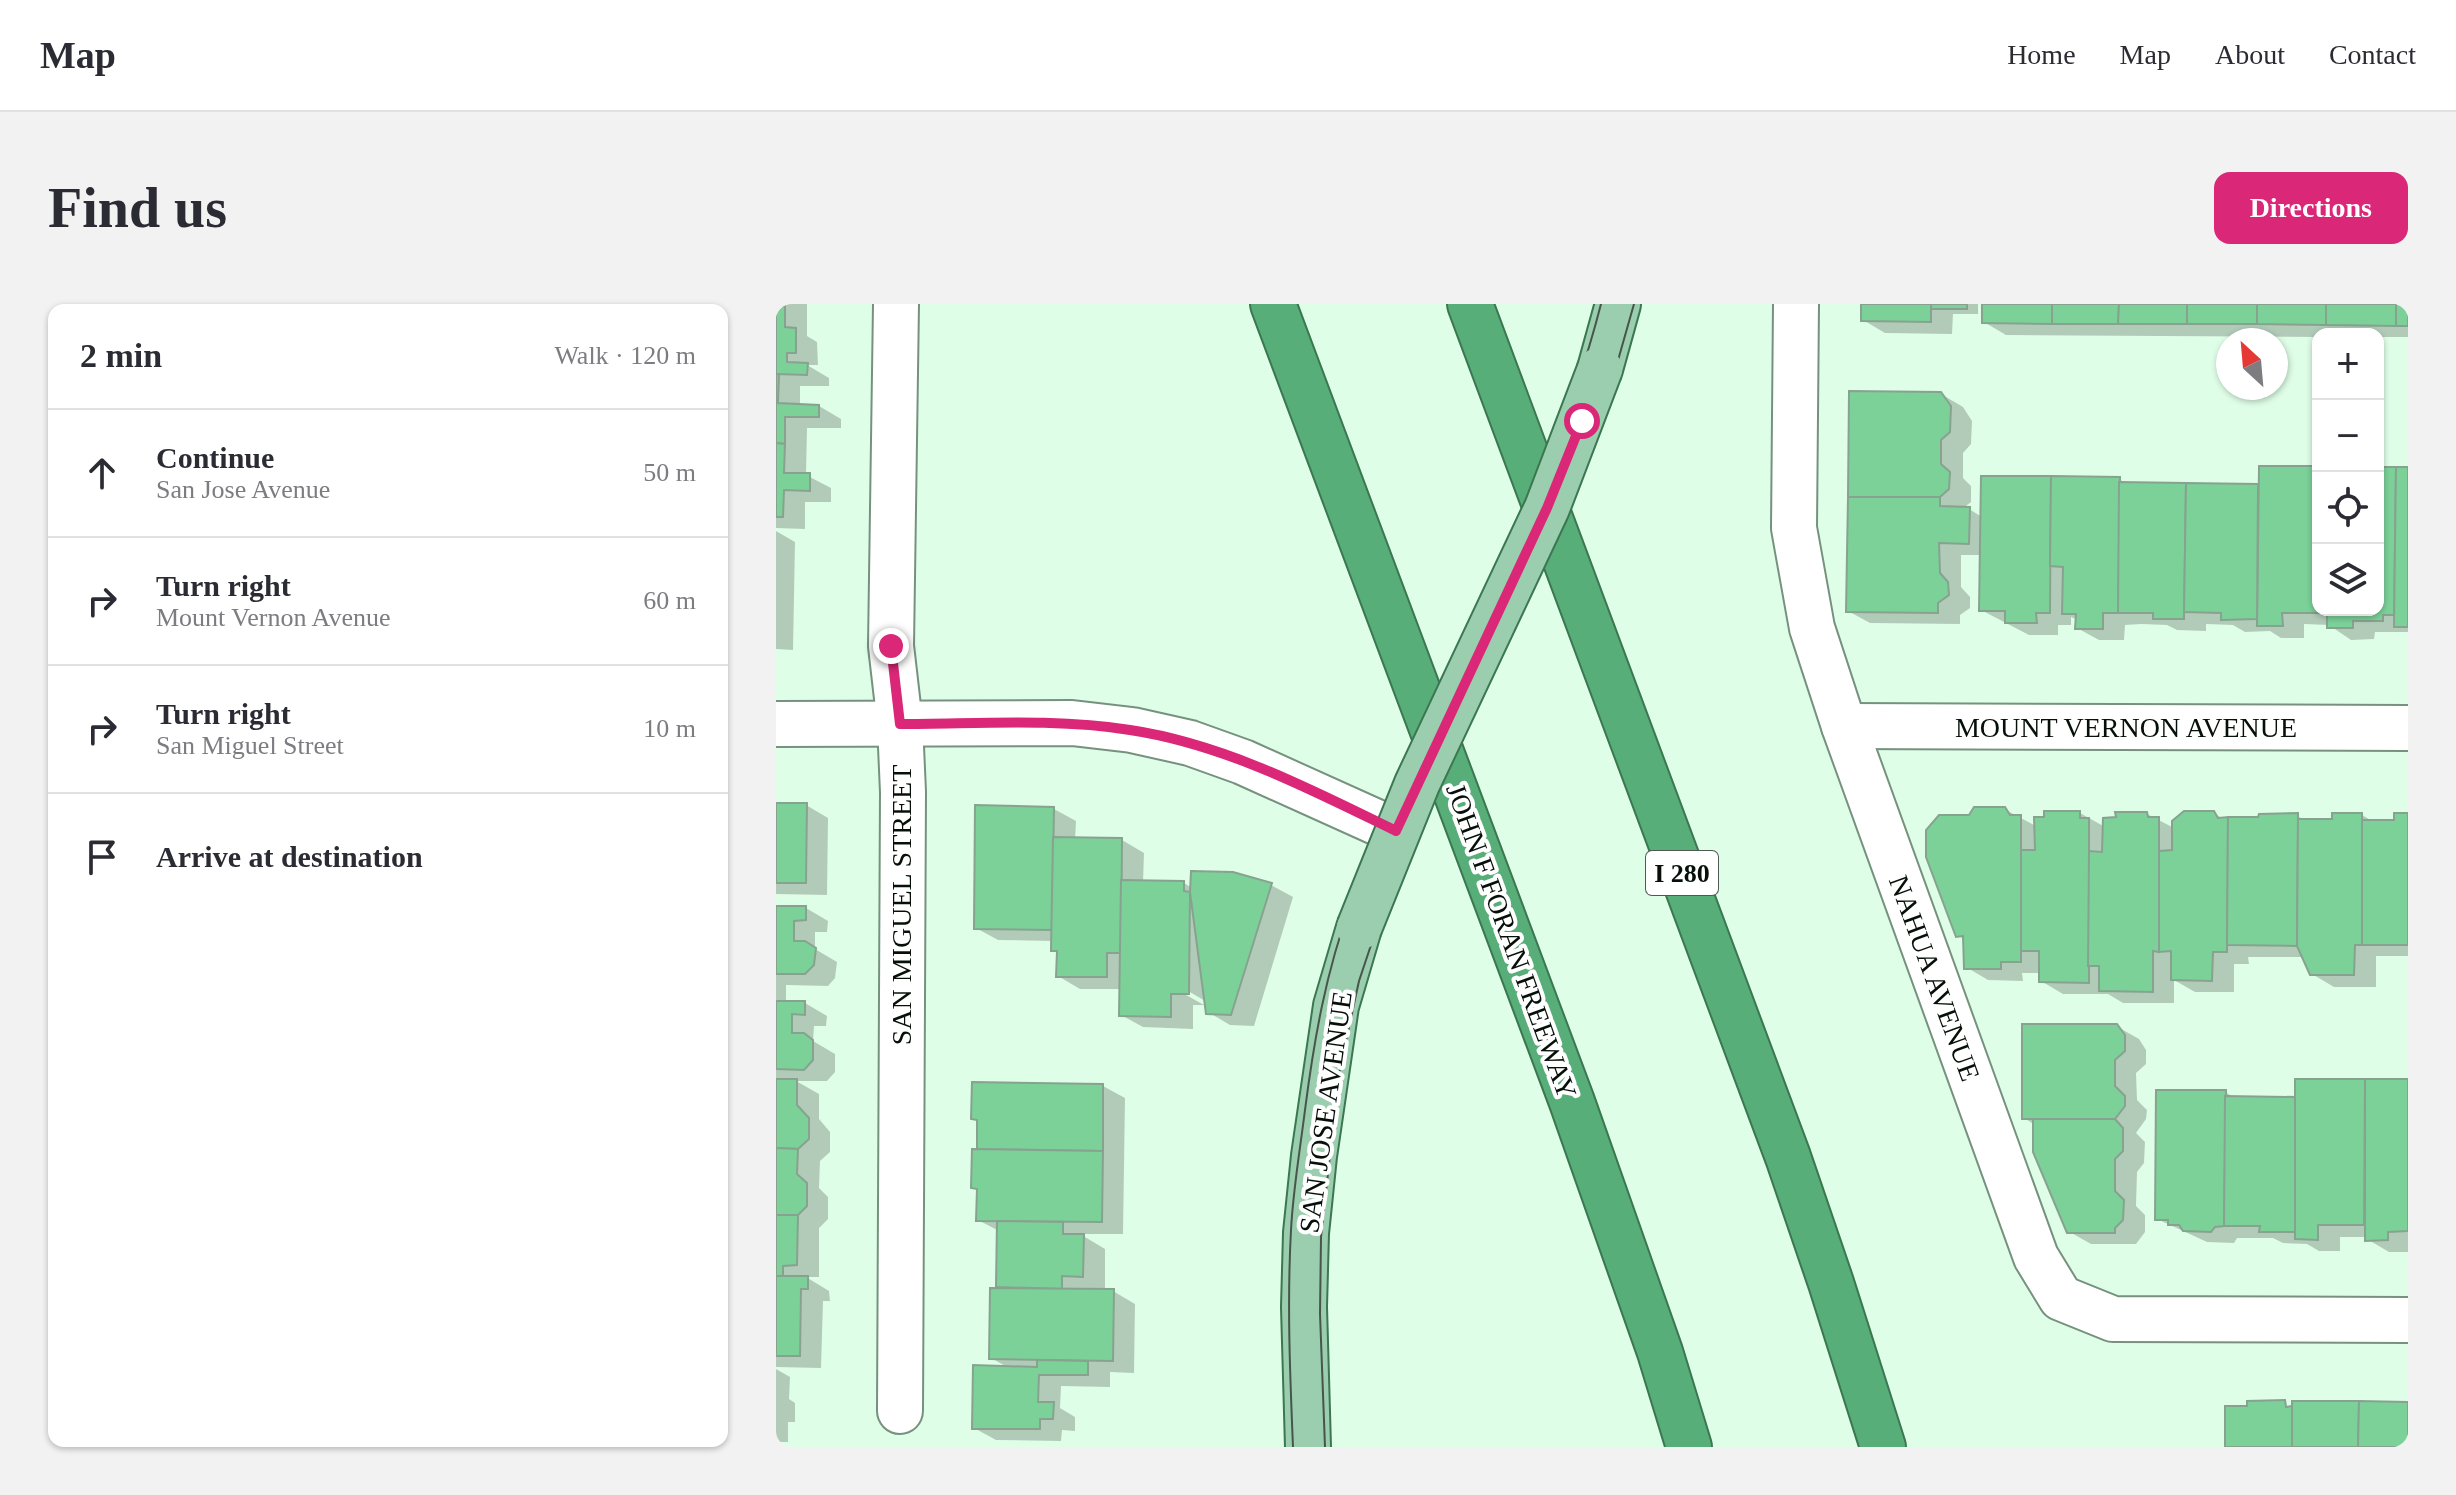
<!DOCTYPE html>
<meta charset="utf-8">
<style>
:root{--surface:#fff;--page:#f2f2f3;--text:#2b2b33;--muted:#7c7c81;--line:#e1e1e2;--accent:#db2777}
body{margin:0;font-family:"Times New Roman",serif;background:var(--page);color:var(--text)}
.controls{position:absolute;right:24px;top:24px;display:grid;overflow:hidden;border-radius:16px;box-shadow:0 2px 6px #0004}
.controls button{width:72px;height:72px;display:grid;place-items:center;padding:0;border:0;border-bottom:2px solid var(--line);background:var(--surface);color:var(--text);font:40px sans-serif}
.compass{position:absolute;left:1440px;top:24px;width:72px;height:72px;border-radius:50%;background:var(--surface);box-shadow:0 2px 6px #0004;rotate:334deg}
.stop{position:absolute;width:24px;height:24px;margin:-18px;border:6px solid #db2777;border-radius:50%;background:#fff}
.stop.end{background:#db2777;border-color:#fff;box-shadow:0 2px 8px #0008}
.list{margin:0;padding:0;list-style:none}
h2{display:flex;justify-content:space-between;align-items:center;height:104px;margin:0;padding:0 32px;font-size:34px}
h2 small{font-size:26px;font-weight:400;color:var(--muted)}
.list li{display:grid;grid-template-columns:52px 1fr auto;gap:24px;align-items:center;box-sizing:border-box;height:128px;padding:0 32px;border-top:2px solid var(--line)}
.list b{display:block;font-size:30px;white-space:nowrap}
.list p{margin:0;font-size:26px;white-space:nowrap;color:var(--muted)}
.list em{font-size:26px;font-style:normal;color:var(--muted)}
.icon{flex:none;width:44px;height:44px;fill:none;stroke:currentColor;stroke-width:2;stroke-linecap:round;stroke-linejoin:round}
.map{position:relative;flex:none;width:1632px;height:1143px;overflow:hidden;border-radius:16px}
header{display:flex;align-items:center;gap:48px;box-sizing:border-box;height:112px;padding:0 40px;background:var(--surface);border-bottom:2px solid var(--line)}
header strong{font-size:38px}
nav{display:flex;gap:44px;margin-inline-start:auto;font-size:28px}
.intro{display:flex;align-items:center;justify-content:space-between;box-sizing:border-box;height:192px;padding:0 48px}
h1{margin:0;font-size:56px}
.button{padding:20px 36px;border-radius:16px;background:var(--accent);color:#fff;font-size:28px;font-weight:700}
main{display:flex;gap:48px;padding:0 48px}
aside{flex:1;background:var(--surface);border-radius:16px;box-shadow:0 2px 6px #0004}
.map>svg:first-child{display:block}
.shadow{fill:#0003}
.building{fill:#7cd199;stroke:#87a38f;stroke-width:2}
.lines{fill:none;stroke-linecap:round;stroke-linejoin:round}
.minor-casing{stroke:#76927e;stroke-width:48}
.major-casing{stroke:#3b7751;stroke-width:48}
.highway-casing{stroke:#3b7751;stroke-width:48}
.minor{stroke:#fff;stroke-width:44}
.major{stroke:#9bceae;stroke-width:44}
.highway{stroke:#58ae78;stroke-width:44}
.tram{stroke:#46564b;stroke-width:2}
.major-bridge-casing{stroke:#3b7751;stroke-width:48;stroke-linecap:butt}
.major-bridge{stroke:#9bceae;stroke-width:44}
.route{stroke:#db2777;stroke-width:10}
.labels{text-anchor:middle;stroke-width:8;stroke-linejoin:round;paint-order:stroke}
.shield{fill:#fff;stroke:#515853;stroke-width:2}
.shield-label{font-size:26px;font-weight:bold;fill:#061009}
.street-label{font-size:28px;fill:#061009;stroke:#fff}
</style>
<header>
<strong>Map</strong>
<nav><a>Home</a><a>Map</a><a>About</a><a>Contact</a></nav>
</header>
<div class="intro"><h1>Find us</h1><a class="button">Directions</a></div>
<main>
<aside>
<h2>2 min<small>Walk · 120 m</small></h2>
<ul class="list">
<li><svg class="icon" aria-label="ahead" viewBox="0 0 24 24"><path d="M12 20V5M6 11l6-6 6 6"/></svg><div><b>Continue</b><p>San Jose Avenue</p></div><em>50 m</em></li>
<li><svg class="icon" aria-label="right" viewBox="0 0 24 24"><path d="M7 20v-9h11M14 6l5 5-5 5"/></svg><div><b>Turn right</b><p>Mount Vernon Avenue</p></div><em>60 m</em></li>
<li><svg class="icon" aria-label="right" viewBox="0 0 24 24"><path d="M7 20v-9h11M14 6l5 5-5 5"/></svg><div><b>Turn right</b><p>San Miguel Street</p></div><em>10 m</em></li>
<li><svg class="icon" aria-label="arrive" viewBox="0 0 24 24"><path d="M6 21V4h12l-3 4 3 4H6"/></svg><div><b>Arrive at destination</b></div></li>
</ul>
</aside>
<div class="map">
<svg width="1632" height="1143" viewBox="0 0 1632 1143">
<rect width="100%" height="100%" fill="#dffee8"/>
<g class="shadow">
<polygon points="0,0 31,0 31,32 41,38 42,61 31,61 53,74 53,82 24,82 24,102 43,102 65,115 65,124 31,124 30,171 55,184 55,198 29,198 29,225 0,224"/>
<polygon points="1087,0 1202,0 1202,10 1177,10 1176,30 1109,29 1087,16"/>
<polygon points="1208,0 1632,0 1632,33 1602,33 1602,30 1542,30 1542,33 1230,31 1208,18"/>
<polygon points="1165,90 1187,103 1196,117 1195,140 1187,149 1187,174 1195,182 1195,198 1186,205 1193,205 1206,213 1343,175 1351,180 1484,182 1542,164 1542,306 1602,306 1602,165 1632,166 1632,328 1599,328 1598,335 1575,336 1553,321 1528,320 1528,334 1505,334 1494,327 1469,328 1457,321 1430,320 1430,327 1401,326 1391,321 1365,320 1349,321 1348,336 1323,336 1301,324 1302,316 1295,313 1295,321 1282,321 1282,331 1253,331 1205,306 1206,251 1185,251 1185,283 1194,293 1194,304 1184,311 1184,320 1094,319 1072,307"/>
<polygon points="0,227 19,238 17,346 0,345"/>
<polygon points="0,501 30,501 52,514 51,591 0,590"/>
<polygon points="278,505 300,517 299,536 346,536 368,549 367,579 408,579 416,584 495,581 517,593 478,722 454,721 432,708 431,698 405,683 403,687 428,701 417,701 417,725 367,723 345,711 346,685 304,685 282,672 282,649 277,646 278,637 222,636 200,624"/>
<polygon points="1228,505 1260,522 1304,509 1329,523 1371,510 1398,524 1437,509 1449,516 1521,512 1531,517 1558,517 1586,511 1598,518 1620,518 1632,511 1632,652 1600,652 1600,683 1558,683 1536,670 1528,653 1472,653 1473,660 1458,660 1458,688 1419,688 1398,676 1398,699 1347,699 1332,690 1287,690 1265,677 1265,669 1246,669 1247,677 1212,676 1190,663 1189,636 1182,631 1195,513"/>
<polygon points="0,604 30,604 52,617 51,628 39,628 39,645 61,658 59,674 52,682 10,681 10,699 29,699 51,712 50,722 38,722 37,737 59,750 59,768 51,777 20,777 43,790 43,815 54,828 54,848 44,857 43,884 52,893 52,915 43,924 43,973 30,973 53,987 54,997 47,997 45,1064 0,1063"/>
<polygon points="1340,722 1363,735 1370,746 1370,760 1360,769 1361,796 1371,806 1370,815 1360,829 1369,838 1368,859 1361,868 1360,902 1369,911 1369,928 1360,940 1315,940 1292,927 1259,821 1248,814"/>
<polygon points="1521,777 1632,777 1632,948 1613,948 1591,935 1591,933 1564,933 1564,947 1543,947 1531,940 1507,939 1497,934 1461,934 1458,939 1431,938 1381,915 1449,788 1459,794 1521,795"/>
<polygon points="327,782 349,794 347,930 309,930 309,933 329,945 329,987 337,987 359,1000 358,1069 334,1068 334,1083 285,1082 284,1104 299,1113 299,1127 286,1126 285,1137 220,1136 198,1124 233,1064 215,1054 222,985 223,927 202,916 203,887 197,883 203,847 203,817 197,814"/>
<polygon points="0,1065 14,1073 13,1095 19,1099 19,1118 12,1118 12,1138 0,1138"/>
</g>
<g class="building">
<polygon points="1085,0 1155,0 1155,18 1085,17"/>
<rect x="1155" y="0" width="36" height="5"/>
<polygon points="1206,0 1276,0 1276,20 1206,19"/>
<polygon points="1276,0 1343,0 1342,20 1276,20"/>
<polygon points="1343,0 1411,0 1411,20 1342,20"/>
<rect x="1411" y="0" width="70" height="20"/>
<polygon points="1481,0 1550,0 1550,21 1481,20"/>
<polygon points="1550,0 1620,0 1620,22 1550,21"/>
<rect x="1620" y="0" width="12" height="22"/>
<polygon points="0,2 9,2 9,23 20,24 20,49 11,49 11,58 32,59 31,71 0,70"/>
<polygon points="0,70 3,70 2,99 43,101 43,113 9,113 9,140 0,139"/>
<polygon points="1073,87 1165,88 1175,102 1174,128 1165,136 1165,160 1174,168 1173,185 1164,193 1072,193"/>
<polygon points="0,139 9,140 8,169 34,169 34,187 8,186 7,213 0,213"/>
<polygon points="1483,162 1542,162 1542,306 1551,306 1551,309 1506,309 1507,322 1481,322"/>
<polygon points="1602,163 1620,163 1618,311 1607,311 1607,317 1577,317 1577,324 1551,324 1551,306 1602,306"/>
<polygon points="1620,163 1632,163 1632,323 1618,323"/>
<polygon points="1205,172 1275,172 1274,309 1260,309 1261,319 1229,319 1229,307 1203,307"/>
<polygon points="1275,172 1344,173 1342,309 1327,309 1327,325 1299,325 1300,310 1286,310 1287,263 1274,262"/>
<polygon points="1343,178 1410,179 1408,315 1377,315 1377,309 1342,309"/>
<polygon points="1410,179 1482,180 1481,315 1445,316 1445,309 1408,308"/>
<polygon points="1072,193 1164,193 1164,202 1194,203 1193,240 1163,239 1164,269 1172,278 1173,291 1162,299 1162,309 1070,308"/>
<polygon points="0,499 31,499 30,579 0,579"/>
<polygon points="199,501 278,503 276,626 198,625"/>
<polygon points="1198,503 1229,503 1234,511 1245,511 1245,658 1225,658 1225,665 1188,665 1187,632 1180,633 1150,553 1150,526 1163,511 1193,511"/>
<polygon points="1268,507 1304,507 1304,514 1313,514 1313,679 1263,678 1263,647 1245,647 1245,546 1259,546 1258,513 1268,513"/>
<polygon points="1408,507 1438,507 1442,514 1452,513 1451,648 1437,648 1436,677 1395,676 1395,647 1383,648 1383,547 1396,546 1396,517"/>
<polygon points="1339,508 1371,508 1372,513 1383,513 1383,648 1377,647 1377,688 1323,687 1323,662 1312,662 1313,547 1326,548 1327,514 1340,513"/>
<polygon points="1522,509 1521,642 1451,641 1452,513 1482,513 1483,510"/>
<polygon points="1556,509 1586,509 1586,641 1579,641 1578,671 1534,671 1521,642 1522,515 1556,515"/>
<polygon points="1618,509 1632,509 1632,641 1586,641 1586,516 1618,516"/>
<polygon points="277,533 346,534 345,649 331,649 331,673 280,673 281,647 275,647"/>
<polygon points="415,567 457,568 496,579 455,711 430,710 414,588"/>
<polygon points="345,576 408,577 408,587 414,588 413,690 395,690 395,713 343,712"/>
<polygon points="0,602 30,602 30,616 18,617 18,637 29,637 40,644 38,661 29,670 0,670"/>
<polygon points="0,697 29,697 29,711 16,710 16,729 28,729 37,736 37,756 28,766 0,765"/>
<polygon points="1246,720 1341,720 1349,731 1349,747 1339,756 1339,782 1349,792 1349,802 1339,815 1246,815"/>
<polygon points="0,775 21,775 21,801 33,814 33,835 22,845 0,844"/>
<polygon points="1519,775 1589,775 1588,921 1542,921 1542,936 1519,935"/>
<polygon points="1589,775 1632,775 1632,927 1612,928 1612,936 1589,937"/>
<polygon points="196,778 327,780 327,847 201,845 201,816 195,815"/>
<polygon points="1380,786 1450,786 1448,922 1439,923 1435,928 1407,927 1403,921 1392,921 1392,916 1379,916"/>
<polygon points="1449,792 1519,793 1519,928 1483,928 1484,922 1448,922"/>
<polygon points="1257,815 1339,815 1347,824 1347,847 1339,855 1339,887 1348,896 1347,916 1339,924 1339,929 1291,929 1257,848"/>
<polygon points="0,844 22,845 21,870 31,879 31,902 22,911 0,911"/>
<polygon points="196,845 327,847 326,918 200,917 201,885 195,884"/>
<polygon points="0,911 22,911 21,961 7,962 7,972 0,972"/>
<polygon points="221,917 287,918 287,930 308,930 307,973 286,972 286,985 220,983"/>
<polygon points="0,972 32,972 32,985 25,985 24,1052 0,1052"/>
<polygon points="214,984 338,985 337,1057 213,1055"/>
<polygon points="261,1056 312,1057 312,1071 263,1071 262,1098 278,1098 277,1115 264,1115 264,1125 196,1125 197,1061 261,1063"/>
<polygon points="1509,1096 1510,1103 1516,1102 1516,1143 1449,1143 1449,1102 1471,1102 1471,1097"/>
<polygon points="1516,1097 1583,1097 1582,1143 1516,1143"/>
<polygon points="1583,1097 1632,1098 1632,1143 1582,1143"/>
</g>
<g class="lines">
<defs>
<g id="minor">
<polyline points="120,0 115,342 124,420 127,488 124,1107"/>
<polyline points="1020,0 1018,224 1036,324 1068,422 1260,953 1285,994 1337,1015 1632,1016"/>
<polyline points="0,420 296,419 356,426 414,439 467,458 620,527"/>
<polyline points="1068,422 1632,424"/>
</g>
<g id="major">
<polyline points="824,65 842,0"/>
<polyline points="532,1143 528,1003 530,929 538,852 560,702 583,624"/>
</g>
<g id="highway">
<polyline points="497,0 796,798 884,1048 913,1143"/>
<polyline points="694,0 1012,853 1055,979 1107,1143"/>
</g>
</defs>
<use href="#minor" class="minor-casing"/>
<use href="#major" class="major-casing"/>
<use href="#highway" class="highway-casing"/>
<use href="#minor" class="minor"/>
<use href="#major" class="major"/>
<use href="#highway" class="highway"/>
<g class="tram">
<path d="M517 1143C514 1071 511 998 515 926 517 886 524 846 529 806 538 736 550 667 575 600 650 397 771 212 825 0"/>
<polyline points="549,1143 544,1010 545,933 563,769 583,677 613,587 655,486 802,168 833,88 858,0"/>
</g>
<defs>
<polyline id="major-bridge" points="583,624 641,480 771,204 824,65"/>
</defs>
<use href="#major-bridge" class="major-bridge-casing"/>
<use href="#major-bridge" class="major-bridge"/>
</g>
<g class="lines">
<path class="route" d="M115 342 124 420C200 420 279 414 354 426 448 440 536 486 620 527L771 204 806 117"/>
</g>
<g class="labels">
<rect class="shield" x="870" y="547" width="72" height="44" rx="6"/>
<g class="shield-label">
<text x="906" y="578">I 280</text>
</g>
<g class="street-label">
<text x="1350" y="433">MOUNT VERNON AVENUE</text>
<text transform="translate(125 601) rotate(-90)" y="10">SAN MIGUEL STREET</text>
<text transform="translate(736 637) rotate(70)" y="10">JOHN F FORAN FREEWAY</text>
<text transform="translate(1159 674) rotate(70)" y="10">NAHUA AVENUE</text>
<text transform="translate(549 808) rotate(-82)" y="10">SAN JOSE AVENUE</text>
</g>
</g>
</svg>
<div class="controls">
<button>+</button>
<button>−</button>
<button><svg class="icon" aria-label="locate" viewBox="0 0 24 24"><circle cx="12" cy="12" r="6"/><path d="M12 2v4M12 18v4M2 12h4M18 12h4"/></svg></button>
<button><svg class="icon" aria-label="layers" viewBox="0 0 24 24"><path d="M12 4l9 5-9 5-9-5zM3 14l9 5 9-5"/></svg></button>
</div>
<svg class="compass" viewBox="-18 -18 36 36"><path d="M0-13l5 13h-10z" fill="#e53935"/><path d="M0 13l5-13h-10z" fill="#7c7c81"/></svg>
<div class="stop" style="left:806px;top:117px"></div>
<div class="stop end" style="left:115px;top:342px"></div>
</div>
</main>
